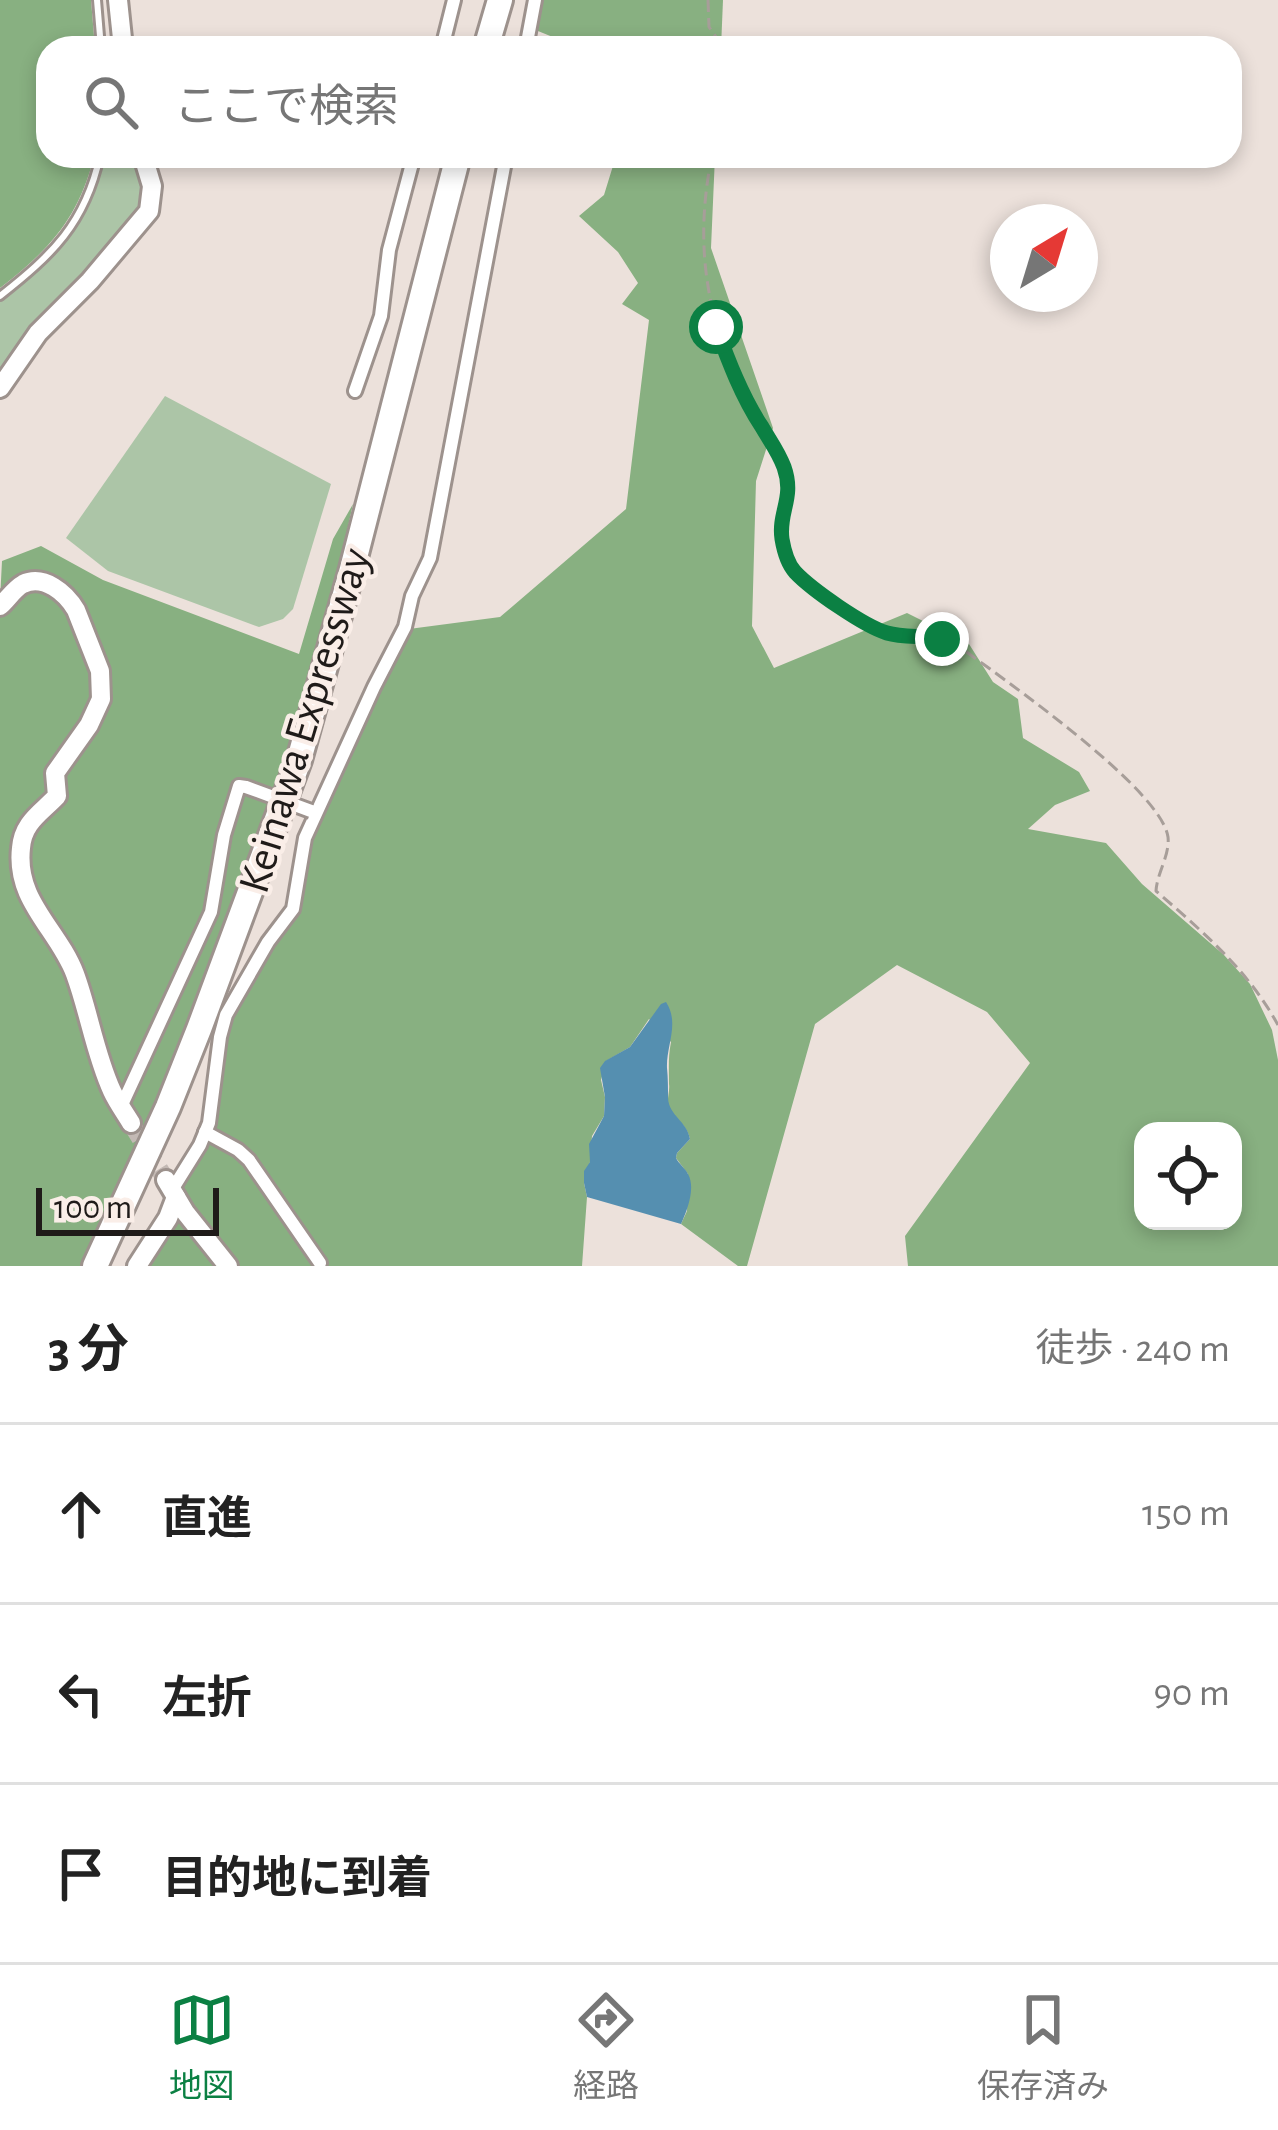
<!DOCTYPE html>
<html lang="ja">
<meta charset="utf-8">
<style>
:root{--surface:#fff;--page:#f2f2f2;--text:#222;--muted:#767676;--line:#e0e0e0;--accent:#0b8043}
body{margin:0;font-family:"Alegreya Sans","Noto Sans JP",sans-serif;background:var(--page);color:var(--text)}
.controls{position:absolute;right:36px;bottom:36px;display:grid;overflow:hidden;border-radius:24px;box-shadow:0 6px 18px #0003}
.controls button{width:108px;height:108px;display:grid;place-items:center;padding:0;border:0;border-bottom:3px solid var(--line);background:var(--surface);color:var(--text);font:60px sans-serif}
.compass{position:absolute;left:990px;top:204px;width:108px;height:108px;border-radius:50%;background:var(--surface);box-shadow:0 6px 18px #0003;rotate:38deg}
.scale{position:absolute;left:36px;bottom:30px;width:183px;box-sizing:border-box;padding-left:12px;border:6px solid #1f1b19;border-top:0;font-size:33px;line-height:42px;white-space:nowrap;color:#1f1b19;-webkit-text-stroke:9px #faeee8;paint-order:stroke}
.stop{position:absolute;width:36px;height:36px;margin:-27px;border:9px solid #0b8043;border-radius:50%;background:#fff}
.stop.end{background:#0b8043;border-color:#fff;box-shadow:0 3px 12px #0008}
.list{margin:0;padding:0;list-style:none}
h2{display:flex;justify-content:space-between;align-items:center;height:156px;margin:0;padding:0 48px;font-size:51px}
h2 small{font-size:39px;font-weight:400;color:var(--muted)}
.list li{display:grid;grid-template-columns:78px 1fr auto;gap:36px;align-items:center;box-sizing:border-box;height:180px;padding:0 48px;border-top:3px solid var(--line)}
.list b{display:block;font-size:45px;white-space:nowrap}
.list em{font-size:39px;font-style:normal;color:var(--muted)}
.icon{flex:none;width:66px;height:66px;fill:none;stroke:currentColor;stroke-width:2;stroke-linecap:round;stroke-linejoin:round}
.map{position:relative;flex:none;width:1278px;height:1266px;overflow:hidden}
.search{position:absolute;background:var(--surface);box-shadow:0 6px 18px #0003;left:36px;right:36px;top:36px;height:132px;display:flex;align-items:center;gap:30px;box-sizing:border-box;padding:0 42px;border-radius:36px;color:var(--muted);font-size:45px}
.sheet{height:696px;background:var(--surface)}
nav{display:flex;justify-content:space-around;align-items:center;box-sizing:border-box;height:168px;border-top:3px solid var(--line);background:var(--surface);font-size:33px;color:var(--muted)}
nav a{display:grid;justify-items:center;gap:6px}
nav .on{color:var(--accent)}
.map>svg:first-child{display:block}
.green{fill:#acc5a7}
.forest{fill:#88b081;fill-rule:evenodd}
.water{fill:#558fb0}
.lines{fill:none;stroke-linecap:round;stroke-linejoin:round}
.primary-tunnel{stroke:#c3b9b4;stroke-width:18;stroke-dasharray:18 9;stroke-linecap:butt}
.lane-casing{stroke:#9d928d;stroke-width:12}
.street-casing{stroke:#9d928d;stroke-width:18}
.secondary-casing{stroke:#9d928d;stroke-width:24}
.primary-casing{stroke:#9d928d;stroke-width:24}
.highway-casing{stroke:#9d928d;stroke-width:30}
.path{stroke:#a79e99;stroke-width:3;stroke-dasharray:12 6;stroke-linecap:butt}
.lane{stroke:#fff;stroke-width:6}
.street{stroke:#fff;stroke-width:12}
.secondary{stroke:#fff;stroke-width:18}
.primary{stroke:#fff;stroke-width:18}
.highway{stroke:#fff;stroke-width:24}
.street-bridge-casing{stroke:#9d928d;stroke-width:18;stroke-linecap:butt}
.street-bridge{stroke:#fff;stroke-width:12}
.route{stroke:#0b8043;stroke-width:15}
.labels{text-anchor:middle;stroke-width:9;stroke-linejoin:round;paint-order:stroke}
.street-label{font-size:45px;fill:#1f1b19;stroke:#faeee8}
</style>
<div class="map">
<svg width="1278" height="1266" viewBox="0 0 1278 1266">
<rect width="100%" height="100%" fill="#ece1db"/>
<g class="green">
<path d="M104 156H135L144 188 141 208 84 276 31 327 0 373V301C56 256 86 229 104 156Z"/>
<polygon points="165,396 331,484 293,609 283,619 259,627 108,571 66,538"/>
</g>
<g class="forest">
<path d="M0 0H91L95 48H48V156L94 157C78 219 49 250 0 288Z"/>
<polygon points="542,0 723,0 721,48 580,48 533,29"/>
<path d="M616 156H715L711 248 773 428 756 481 752 626 774 668 907 613 969 644 993 682 1018 699 1023 738 1079 772 1090 791 1055 805 1028 829 1106 843 1142 884 1224 955 1250 984 1272 1030 1278 1060V1266H908L905 1236 1030 1063 987 1012 897 965 815 1024 747 1266H738L681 1224 687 1211 688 1174 676 1158 677 1153 690 1139C686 1121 671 1119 668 1105 667 1098 670 1091 669 1084 669 1068 668 1058 671 1042L649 1019 630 1047 606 1061 601 1080 605 1097 604 1116 592 1136 590 1162 584 1183 587 1197 582 1266H236L179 1192 187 1174 204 1147 231 1016 271 944 297 911 310 839 335 780 409 629 500 617 626 509 649 320 622 304 638 283 618 252 579 216 604 195ZM1143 1131H1233V1221H1143Z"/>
<path d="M353 504C307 719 233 931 143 1132L119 1093 36 901 26 852 61 775 107 700 57 582 0 600 2 561 41 546 103 580 299 654 333 539Z"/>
<polygon points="29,585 67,603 96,672 98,699 53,794 18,840 111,1097 138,1143 81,1266 0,1266 0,612"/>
<polygon points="181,1218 224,1266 144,1266 173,1220"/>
</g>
<path class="water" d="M666 1002C680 1023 666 1046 667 1068 668 1078 668 1088 668 1098 669 1116 687 1121 690 1139L677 1153 676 1158C679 1164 685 1168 688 1174 696 1188 687 1211 681 1224L587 1197 584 1183V1171L590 1162 589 1144 604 1116 605 1097 600 1068 605 1061 630 1047 661 1004Z"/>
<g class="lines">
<polyline class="primary-tunnel" points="131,1123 166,1180"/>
<defs>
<g id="lane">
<polyline points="97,0 101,48"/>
<path d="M0 296C52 255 85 224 100 156"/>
</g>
<g id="street">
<polyline points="442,48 454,0"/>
<polyline points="526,48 535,0"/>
<polyline points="355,391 381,316 389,250 414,156"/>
<polyline points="121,1107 211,912 224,835 239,786 246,787"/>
<polyline points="205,1132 238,1150 249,1160 320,1263"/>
<polyline points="172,1190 200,1145 209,1123 220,1037 226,1015 268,942 293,909 305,838 374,687 405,627 412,596 430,558 506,156"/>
</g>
<polyline id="secondary" points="137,1266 168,1218 176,1197"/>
<g id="primary">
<polyline points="118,0 123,48"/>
<polyline points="0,388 38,333 90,281 149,211 152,186 143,156"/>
<path d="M0 606C7 600 14 589 23 584 44 574 66 593 76 610L100 671 101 699 89 725 55 773 57 796C41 813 23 822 21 848 15 901 58 929 75 974 89 1012 95 1054 112 1091 117 1102 125 1113 131 1123"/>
<polyline points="166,1180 185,1212 228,1266"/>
</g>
<g id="highway">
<polyline points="486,48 500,0"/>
<polyline points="95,1266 168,1107 199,1029 299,760 352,569 458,156"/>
</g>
</defs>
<use href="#lane" class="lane-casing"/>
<use href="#street" class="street-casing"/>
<use href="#secondary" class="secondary-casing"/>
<use href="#primary" class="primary-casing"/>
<use href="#highway" class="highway-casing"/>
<g class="path">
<polyline points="708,0 709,27 724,48"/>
<path d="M712 156C695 237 704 313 741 386 756 415 778 445 786 476 796 508 768 541 795 571 812 590 870 630 894 634 919 638 932 635 957 645 999 676 1161 788 1168 837 1170 855 1157 873 1156 891 1202 931 1248 970 1278 1025"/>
</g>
<use href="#lane" class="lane"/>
<use href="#street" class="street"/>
<use href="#secondary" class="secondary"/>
<use href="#primary" class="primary"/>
<use href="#highway" class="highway"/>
<defs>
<polyline id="street-bridge" points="246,787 311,811"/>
</defs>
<use href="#street-bridge" class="street-bridge-casing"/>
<use href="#street-bridge" class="street-bridge"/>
</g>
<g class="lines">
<path class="route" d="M716 327C728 360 742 397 762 427 770 441 778 451 784 467 795 498 778 512 782 539 784 551 787 563 795 572 812 590 864 626 887 633 904 638 924 635 942 639"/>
</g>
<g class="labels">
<g class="street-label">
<text transform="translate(303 720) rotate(-73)" y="16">Keinawa Expressway</text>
</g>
</g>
</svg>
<div class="controls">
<button><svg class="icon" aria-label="locate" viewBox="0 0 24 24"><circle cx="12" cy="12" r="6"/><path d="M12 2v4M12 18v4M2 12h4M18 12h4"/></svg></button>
</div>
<svg class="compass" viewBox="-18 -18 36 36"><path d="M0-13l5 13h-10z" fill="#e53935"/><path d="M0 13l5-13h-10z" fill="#767676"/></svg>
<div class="scale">100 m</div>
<div class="stop" style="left:716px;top:327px"></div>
<div class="stop end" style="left:942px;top:639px"></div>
<div class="search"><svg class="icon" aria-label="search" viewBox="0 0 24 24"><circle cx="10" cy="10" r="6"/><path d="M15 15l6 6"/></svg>ここで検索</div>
</div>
<section class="sheet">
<h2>3 分<small>徒歩 · 240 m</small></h2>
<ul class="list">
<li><svg class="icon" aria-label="ahead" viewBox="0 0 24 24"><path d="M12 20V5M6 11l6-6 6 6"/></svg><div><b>直進</b></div><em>150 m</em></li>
<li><svg class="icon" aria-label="left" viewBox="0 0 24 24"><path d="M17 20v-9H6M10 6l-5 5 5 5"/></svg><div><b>左折</b></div><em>90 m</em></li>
<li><svg class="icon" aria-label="arrive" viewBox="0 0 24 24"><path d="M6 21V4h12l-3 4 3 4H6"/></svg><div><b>目的地に到着</b></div></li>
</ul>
</section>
<nav>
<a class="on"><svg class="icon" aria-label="map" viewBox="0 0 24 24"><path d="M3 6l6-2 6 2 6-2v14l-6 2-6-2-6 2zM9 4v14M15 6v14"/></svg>地図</a>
<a><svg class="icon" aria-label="directions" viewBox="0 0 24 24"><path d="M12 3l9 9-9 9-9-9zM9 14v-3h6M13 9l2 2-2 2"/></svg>経路</a>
<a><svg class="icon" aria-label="saved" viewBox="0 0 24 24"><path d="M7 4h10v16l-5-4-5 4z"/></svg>保存済み</a>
</nav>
